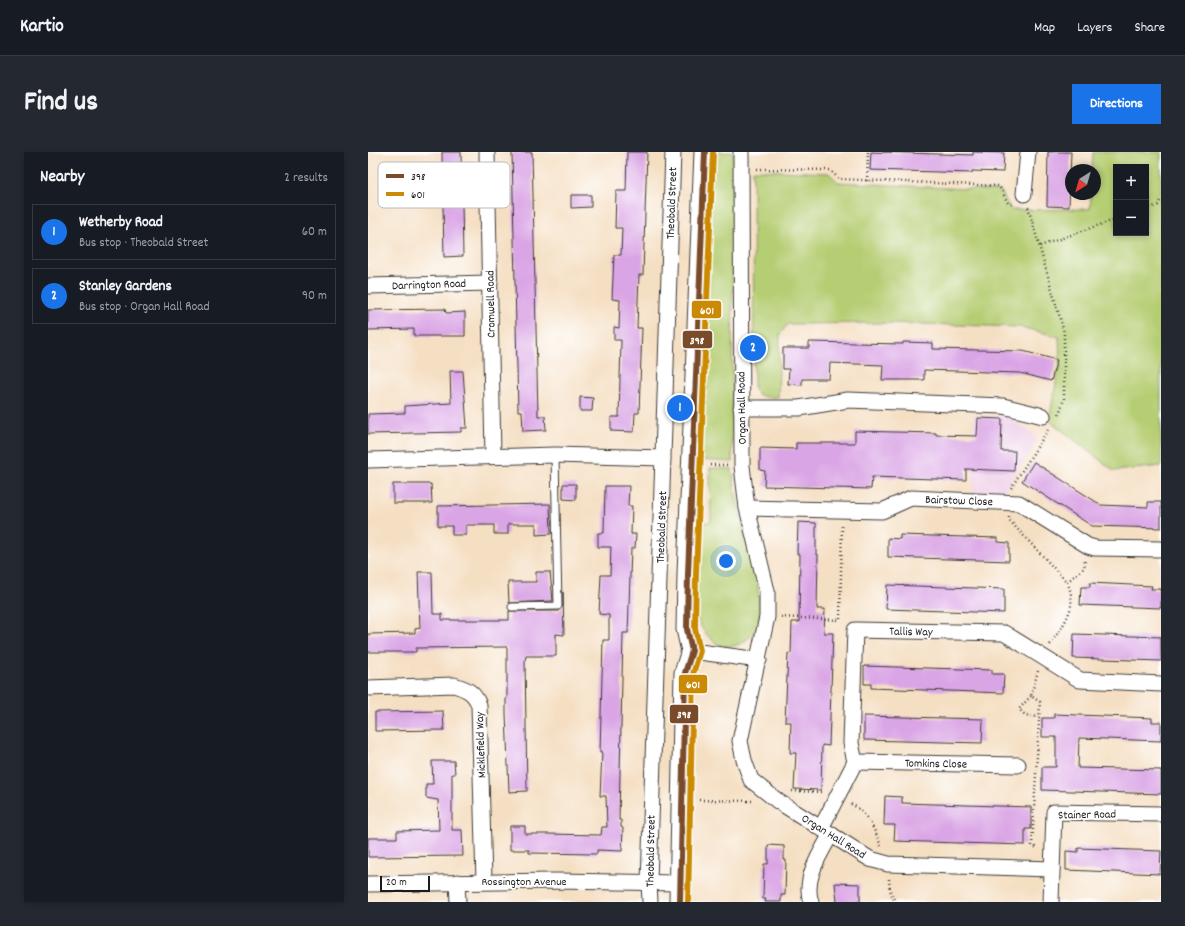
<!DOCTYPE html>
<meta charset="utf-8">
<style>
:root{--surface:#171b24;--page:#242831;--text:#f1f3f6;--muted:#9ea1a6;--line:#363941;--accent:#1a73e8}
body{margin:0;font-family:Dekko,sans-serif;background:var(--page);color:var(--text)}
.controls{position:absolute;right:12px;top:12px;display:grid;overflow:hidden;border-radius:0px;box-shadow:0 2px 6px #0003}
.controls button{width:36px;height:36px;display:grid;place-items:center;padding:0;border:0;border-bottom:1px solid var(--line);background:var(--surface);color:var(--text);font:20px sans-serif}
.compass{position:absolute;left:697px;top:12px;width:36px;height:36px;border-radius:50%;background:var(--surface);box-shadow:0 2px 6px #0003;rotate:217deg}
.scale{position:absolute;left:12px;bottom:10px;width:50px;box-sizing:border-box;padding-left:4px;border:2px solid #1c1c1c;border-top:0;font-size:11px;line-height:14px;white-space:nowrap;color:#1c1c1c;-webkit-text-stroke:3px #fff;paint-order:stroke}
.you{position:absolute;left:358px;top:409px;width:14px;height:14px;margin:-10px;border:3px solid #fff;border-radius:50%;background:#1a73e8;box-shadow:0 0 0 6px #1a73e833}
.badge{display:grid;place-items:center;width:26px;height:26px;border-radius:50%;background:var(--accent);color:#fff;font-size:13px;font-weight:700}
.pin{position:absolute;translate:-50% -50%;border:2px solid #fff;box-shadow:0 1px 4px #0006}
.list{margin:0;padding:0;list-style:none}
h2{display:flex;justify-content:space-between;align-items:center;height:52px;margin:0;padding:0 16px;font-size:17px}
h2 small{font-size:13px;font-weight:400;color:var(--muted)}
.list li{display:grid;grid-template-columns:26px 1fr auto;gap:12px;align-items:center;box-sizing:border-box;height:56px;margin:0 8px 8px;padding:0 8px;border:1px solid var(--line);border-radius:0px}
.list b{display:block;font-size:15px;white-space:nowrap}
.list p{margin:0;font-size:13px;white-space:nowrap;color:var(--muted)}
.list em{font-size:13px;font-style:normal;color:var(--muted)}
.map{position:relative;flex:none;width:793px;height:750px;overflow:hidden;border-radius:0px}
header{display:flex;align-items:center;gap:24px;box-sizing:border-box;height:56px;padding:0 20px;background:var(--surface);border-bottom:1px solid var(--line)}
header strong{font-size:19px}
nav{display:flex;gap:22px;margin-inline-start:auto;font-size:14px}
.intro{display:flex;align-items:center;justify-content:space-between;box-sizing:border-box;height:96px;padding:0 24px}
h1{margin:0;font-size:28px}
.button{padding:10px 18px;border-radius:0px;background:var(--accent);color:#fff;font-size:14px;font-weight:700}
main{display:flex;gap:24px;padding:0 24px}
aside{flex:1;background:var(--surface);border-radius:0px;box-shadow:0 2px 6px #0003}
.map>svg:first-child{display:block}
.built{fill:#eed0e8}
.green{fill:#b6ce73;stroke:#697548;fill-rule:evenodd}
.building{fill:#daa5e5}
.lines{fill:none;stroke-linecap:round;stroke-linejoin:round}
.lane-casing{stroke:#3d3935;stroke-width:9}
.street-casing{stroke:#3d3935;stroke-width:17}
.secondary-casing{stroke:#3d3935;stroke-width:23}
.path{stroke:#3d3935;stroke-width:2.5;stroke-dasharray:1 3;stroke-linecap:butt}
.lane{stroke:#fff;stroke-width:7}
.street{stroke:#fff;stroke-width:15}
.secondary{stroke:#fff;stroke-width:21}
.bus-1-casing{stroke:#fff;stroke-width:9}
.bus-2-casing{stroke:#fff;stroke-width:9}
.bus-1{stroke:#7a4b2a;stroke-width:6}
.bus-2{stroke:#cb8a06;stroke-width:6}
.labels{text-anchor:middle;stroke-width:3.5;stroke-linejoin:round;paint-order:stroke}
.street-label{font-size:12px;fill:#1c1c1c;stroke:#fff}
.key{fill:#fff;stroke:#bbb;stroke-width:1}
.key-label{font-size:11px;fill:#1c1c1c}
.line-badge{stroke:#fff;stroke-width:1.5}
.badge-label{font-size:11px;text-anchor:middle;font-weight:bold;fill:#fff}
</style>
<header>
<strong>Kartio</strong>
<nav><a>Map</a><a>Layers</a><a>Share</a></nav>
</header>
<div class="intro"><h1>Find us</h1><a class="button">Directions</a></div>
<main>
<aside>
<h2>Nearby<small>2 results</small></h2>
<ul class="list">
<li><span class="badge">1</span><div><b>Wetherby Road</b><p>Bus stop · Theobald Street</p></div><em>60 m</em></li>
<li><span class="badge">2</span><div><b>Stanley Gardens</b><p>Bus stop · Organ Hall Road</p></div><em>90 m</em></li>
</ul>
</aside>
<div class="map">
<svg width="793" height="750" viewBox="0 0 793 750">
<rect width="100%" height="100%" fill="#fff"/>
<filter id="ink" filterUnits="userSpaceOnUse"><feTurbulence type="fractalNoise" baseFrequency=".025" numOctaves="2"/><feDisplacementMap in="SourceGraphic" scale="8" xChannelSelector="R" yChannelSelector="G"/><feConvolveMatrix kernelMatrix="1 2 1 2 8 2 1 2 1" color-interpolation-filters="sRGB"/></filter>
<filter id="wash" filterUnits="userSpaceOnUse"><feTurbulence type="fractalNoise" baseFrequency=".012" numOctaves="4" result="noise"/><feDisplacementMap in="SourceGraphic" scale="16" xChannelSelector="R" yChannelSelector="G"/><feGaussianBlur stdDeviation="0.9" result="paint"/><feColorMatrix in="noise" values="0 0 0 0 0 0 0 0 0 0 0 0 0 0 0 0 0 1.4 0 .05"/><feComposite in="paint" operator="in"/></filter>
<g filter="url(#wash)">
<rect width="100%" height="100%" fill="#f5dfc3"/>
<polygon class="built" points="606,263 640,264 666,283 669,290 635,341 605,340"/>
<g class="green">
<polygon points="344,0 365,0 364,310 332,308"/>
<path d="M725 0H793V314L746 319 681 268 692 210 691 185 653 175 521 171 420 172 412 182 410 245C400 245 392 247 386 237L385 18 461 21 470 30 633 39 643 58 722 57 723 42H727V18H724ZM748 15H778V81H748Z"/>
<path d="M342 316 364 317C367 335 369 353 374 371 380 396 391 423 391 448 392 457 392 468 389 476 386 482 382 485 377 489 352 506 332 480 326 458L330 371 343 370Z"/>
</g>
<g id="blocks">
<g class="building">
<polygon points="74,0 93,0 95,104 76,105"/>
<polygon points="144,0 164,0 170,264 177,264 178,278 155,279 154,259 150,259"/>
<polygon points="259,0 279,0 275,123 271,123 269,176 274,176 271,261 267,261 266,280 243,279 243,265 251,265 253,188 246,188 246,175 251,176 252,148 244,147 246,103 253,103 254,76 247,76 248,39 258,39"/>
<polygon points="503,0 605,3 605,0 636,1 635,20 604,19 604,21 502,18"/>
<polygon points="680,0 703,0 701,55 679,54"/>
<polygon points="203,43 223,43 223,55 203,56"/>
<polygon points="77,157 78,161 97,160 97,184 46,184 46,177 0,178 0,158"/>
<polygon points="441,190 535,192 535,190 565,191 565,197 655,199 689,208 683,229 652,221 556,218 556,228 514,228 515,213 462,211 461,227 434,227 434,233 420,232 421,217 415,217 415,196 441,196"/>
<polygon points="82,219 95,219 99,276 93,276 93,280 0,282 0,262 37,261 37,254 83,251"/>
<polygon points="212,245 225,246 224,259 212,259"/>
<polygon points="610,266 634,267 633,299 647,299 646,319 598,317 598,328 504,325 503,337 396,334 397,319 392,318 392,296 428,297 428,291 487,291 487,279 568,281 568,283 609,284"/>
<polygon points="666,310 733,353 780,355 780,350 793,350 793,376 724,374 654,329"/>
<polygon points="25,332 63,332 64,351 25,351"/>
<polygon points="195,332 208,332 208,348 195,347"/>
<polygon points="237,334 261,334 260,354 264,354 263,382 268,382 267,396 263,396 260,481 255,481 251,668 253,668 253,675 255,676 254,699 229,698 229,702 161,701 161,698 142,698 142,674 157,674 157,682 179,682 233,683 234,675 239,675 238,644 232,644 234,600 232,600 235,488 241,488 241,463 231,462 233,423 242,423 243,395 230,395 230,381 236,381"/>
<polygon points="182,352 183,382 168,383 168,372 140,372 140,382 126,382 126,373 98,373 98,383 84,383 84,374 70,374 70,354"/>
<polygon points="430,370 448,371 448,402 450,402 449,457 457,457 456,481 465,481 461,594 454,593 453,638 426,637 428,601 422,601 423,570 417,570 420,501 423,502 424,470 431,470 432,402 429,402"/>
<polygon points="532,383 630,386 630,390 641,391 641,409 520,405 520,386 532,387"/>
<polygon points="50,420 64,420 65,462 74,462 74,468 141,468 141,459 190,459 195,454 195,440 196,483 188,482 188,504 158,504 157,509 159,639 141,640 138,561 138,546 139,546 139,495 48,496 48,500 0,500 0,482 47,481 47,477 52,476"/>
<polygon points="168,420 182,420 185,449 141,451 140,430 168,430"/>
<polygon points="722,431 784,434 783,437 793,437 793,456 712,453 713,435 722,435"/>
<polygon points="519,433 636,437 636,461 518,457"/>
<polygon points="706,482 793,485 793,509 705,506"/>
<polygon points="496,514 624,518 624,522 636,522 635,541 503,536 503,532 496,532"/>
<polygon points="75,559 76,578 7,579 7,560"/>
<polygon points="686,562 784,566 784,570 793,570 793,589 711,586 710,616 793,618 793,642 674,638 674,615 688,615 688,585 674,585 674,566 686,566"/>
<polygon points="496,564 615,567 614,591 496,588"/>
<polygon points="64,609 86,609 87,622 84,622 84,678 94,678 95,704 0,705 0,686 29,686 29,679 71,678 70,648 58,646 58,632 65,632"/>
<polygon points="517,644 534,645 534,651 663,655 663,677 657,677 657,693 526,689 527,673 516,673"/>
<polygon points="400,693 416,694 416,708 418,708 417,743 413,743 413,750 397,750 398,747 395,747 396,712 400,712"/>
<polygon points="710,696 793,699 792,722 698,718 698,699 710,700"/>
<polygon points="467,731 492,732 492,750 469,750"/>
</g>
</g>
</g>
<g filter="url(#ink)">
<use href="#blocks" fill-opacity="0" stroke="#3d3935" stroke-width="1"/>
<g class="lines">
<defs>
<polyline id="lane" points="144,455 190,454 187,303"/>
<g id="street">
<polyline points="119,0 125,304"/>
<polyline points="373,0 374,314 379,356 399,439 399,465 372,589 376,608 383,628 411,650 502,707 520,712 684,717"/>
<polyline points="656,42 660,0"/>
<polyline points="0,134 122,131"/>
<polyline points="373,256 431,256 480,248 635,254 675,264"/>
<polyline points="0,308 187,303 295,306"/>
<polyline points="379,356 514,359 543,346 651,351 720,394 727,396 793,397"/>
<polyline points="324,499 391,508"/>
<path d="M0 536 86 533C99 537 106 540 111 553L116 729"/>
<polyline points="487,610 650,613"/>
<polyline points="453,676 487,610 483,591 487,478 636,481 712,528 793,532"/>
<polyline points="89,730 90,750"/>
<polyline points="0,732 187,729 312,731"/>
<polyline points="282,750 281,730 305,0"/>
<path d="M443 750C435 727 452 702 463 682"/>
<polyline points="683,750 686,660 793,662"/>
</g>
<polyline id="secondary" points="312,750 317,521 324,499 319,477 320,422 337,0"/>
</defs>
<use href="#lane" class="lane-casing"/>
<use href="#street" class="street-casing"/>
<use href="#secondary" class="secondary-casing"/>
<g class="path">
<polyline points="389,17 462,18 471,27 631,34 640,51 644,52"/>
<polyline points="499,29 500,0"/>
<polyline points="660,55 696,180 696,247 691,262"/>
<polyline points="778,57 790,53 793,47"/>
<polyline points="672,94 748,67"/>
<polyline points="342,313 359,313"/>
<polyline points="643,336 680,278"/>
<path d="M641 365V368L699 430C711 456 696 471 682 493"/>
<polyline points="699,430 716,416 717,409"/>
<polyline points="413,465 472,468 474,373"/>
<polyline points="670,519 663,544 672,550 664,694 670,696"/>
<polyline points="663,544 651,557 657,563 671,565"/>
<polyline points="424,639 455,640"/>
<polyline points="331,648 384,649"/>
<path d="M483 652C500 661 506 677 513 694"/>
<polyline points="521,727 522,738 527,750"/>
</g>
<use href="#lane" class="lane"/>
<use href="#street" class="street"/>
<use href="#secondary" class="secondary"/>
<defs>
<polyline id="bus-1" points="312,750 317,521 324,499 319,477 320,422 337,0"/>
<polyline id="bus-2" points="320,750 325,522 332,499 327,476 328,422 345,0"/>
</defs>
<use href="#bus-1" class="bus-1-casing"/>
<use href="#bus-2" class="bus-2-casing"/>
<use href="#bus-1" class="bus-1"/>
<use href="#bus-2" class="bus-2"/>
</g>
</g>
<g class="labels">
<g class="street-label">
<text transform="translate(303 51) rotate(-88)" y="4">Theobald Street</text>
<text transform="translate(61 132) rotate(-2)" y="4">Darrington Road</text>
<text transform="translate(122 152) rotate(-91)" y="4">Cromwell Road</text>
<text transform="translate(373 256) rotate(-91)" y="4">Organ Hall Road</text>
<text transform="translate(591 348) rotate(2)" y="4">Bairstow Close</text>
<text transform="translate(293 375) rotate(-88)" y="4">Theobald Street</text>
<text transform="translate(543 479) rotate(1)" y="4">Tallis Way</text>
<text transform="translate(112 593) rotate(-92)" y="4">Micklefield Way</text>
<text transform="translate(568 611) rotate(1)" y="4">Tomkins Close</text>
<text transform="translate(719 662) rotate(-1)" y="4">Stainer Road</text>
<text transform="translate(466 684) rotate(32)" y="4">Organ Hall Road</text>
<text transform="translate(282 699) rotate(-89)" y="4">Theobald Street</text>
<text x="156" y="733">Rossington Avenue</text>
</g>
</g>
<rect x="10" y="10" width="132" height="46" rx="6" class="key"/>
<rect x="18" y="22" width="18" height="4" fill="#7a4b2a"/>
<rect x="18" y="40" width="18" height="4" fill="#cb8a06"/>
<g class="key-label">
<text x="43" y="28">398</text>
<text x="43" y="46">601</text>
</g>
<g class="line-badge">
<rect x="323" y="148" width="31" height="19" rx="4" fill="#cb8a06"/>
<rect x="314" y="178" width="31" height="19" rx="4" fill="#7a4b2a"/>
<rect x="310" y="522" width="30" height="20" rx="4" fill="#cb8a06"/>
<rect x="301" y="552" width="30" height="20" rx="4" fill="#7a4b2a"/>
</g>
<g class="badge-label">
<text x="339" y="162">601</text>
<text x="329" y="192">398</text>
<text x="325" y="536">601</text>
<text x="316" y="566">398</text>
</g>
</svg>
<div class="controls">
<button>+</button>
<button>−</button>
</div>
<svg class="compass" viewBox="-18 -18 36 36"><path d="M0-13l5 13h-10z" fill="#e53935"/><path d="M0 13l5-13h-10z" fill="#9ea1a6"/></svg>
<div class="scale">20 m</div>
<div class="you"></div>
<div class="pin badge" style="left:312px;top:256px">1</div>
<div class="pin badge" style="left:385px;top:196px">2</div>
</div>
</main>
